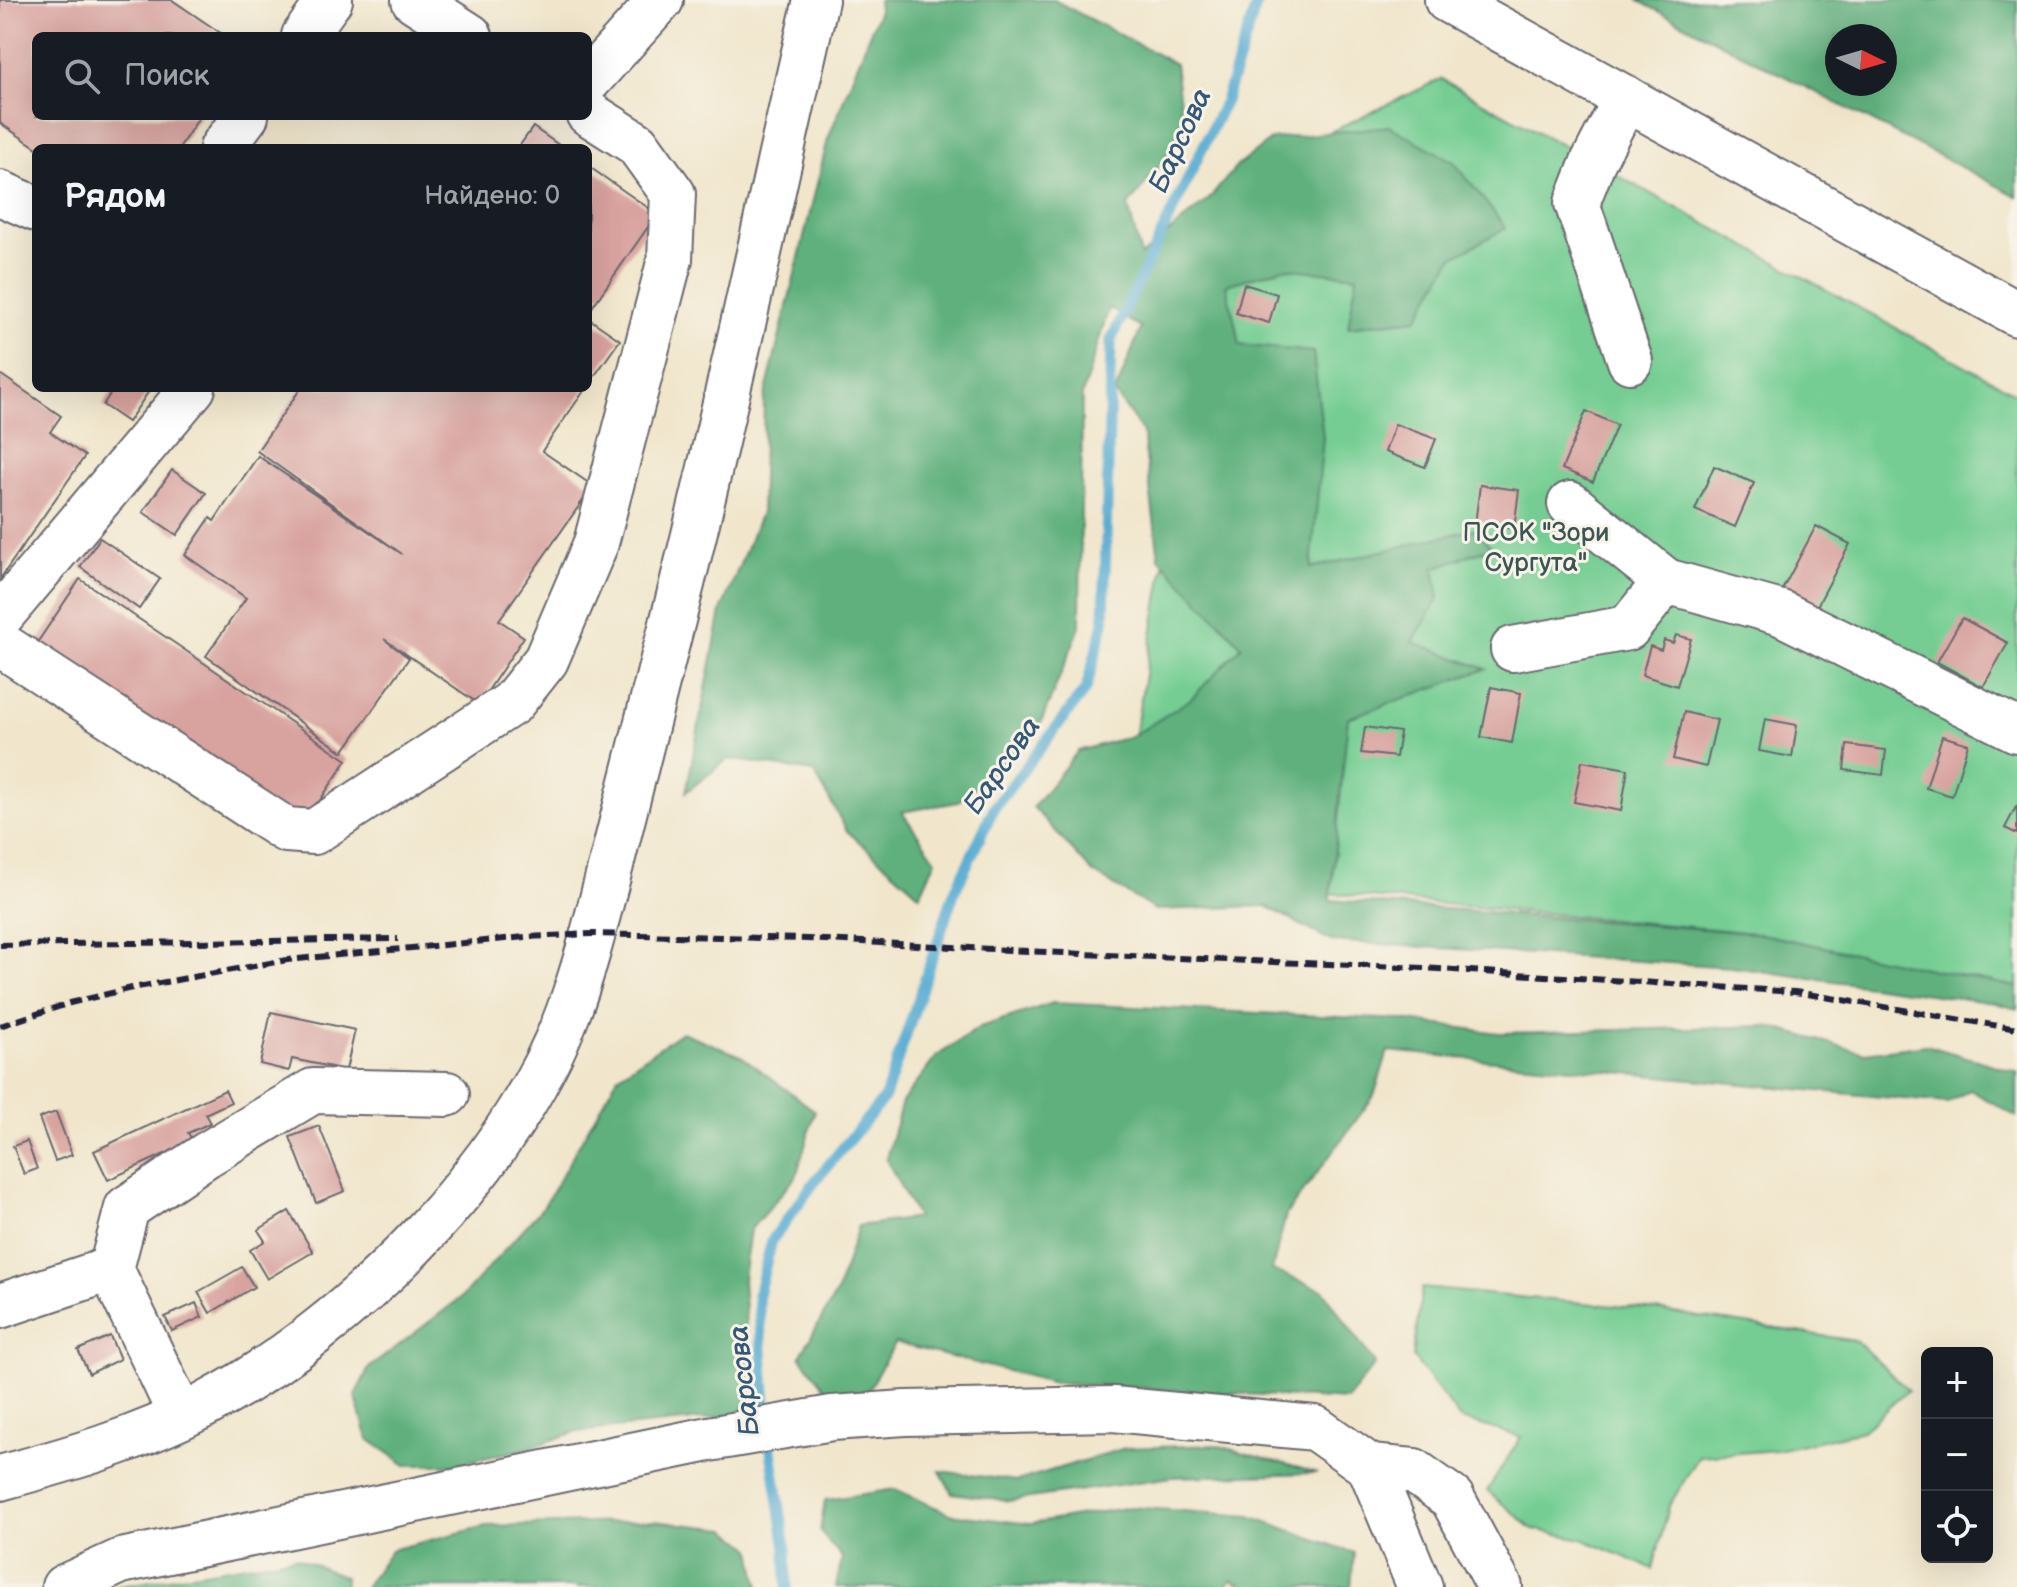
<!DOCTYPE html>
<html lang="ru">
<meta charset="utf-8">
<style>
:root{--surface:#171b24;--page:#20242c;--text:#f1f3f6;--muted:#9ea1a6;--line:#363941}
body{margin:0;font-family:"Balsamiq Sans",sans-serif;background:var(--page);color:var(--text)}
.controls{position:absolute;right:24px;bottom:24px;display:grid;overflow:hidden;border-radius:12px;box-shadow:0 8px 32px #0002}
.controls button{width:72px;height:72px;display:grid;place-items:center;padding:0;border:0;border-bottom:2px solid var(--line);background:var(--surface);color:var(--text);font:40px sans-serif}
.compass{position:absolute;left:1825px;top:24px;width:72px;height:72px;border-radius:50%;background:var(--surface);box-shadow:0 8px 32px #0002;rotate:95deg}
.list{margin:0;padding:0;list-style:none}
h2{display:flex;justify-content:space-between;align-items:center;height:104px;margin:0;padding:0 32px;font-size:34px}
h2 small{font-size:26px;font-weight:400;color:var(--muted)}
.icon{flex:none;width:44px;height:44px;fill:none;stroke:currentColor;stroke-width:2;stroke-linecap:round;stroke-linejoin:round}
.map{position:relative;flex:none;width:2017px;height:1587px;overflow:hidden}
.search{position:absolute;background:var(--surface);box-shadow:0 8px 32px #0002;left:32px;top:32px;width:560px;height:88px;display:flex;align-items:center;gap:20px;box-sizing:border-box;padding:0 28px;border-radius:12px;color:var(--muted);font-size:30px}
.panel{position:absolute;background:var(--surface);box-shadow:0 8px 32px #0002;left:32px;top:144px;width:560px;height:248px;border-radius:12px}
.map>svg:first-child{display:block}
.green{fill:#74cd93;stroke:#4b7867;stroke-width:2}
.forest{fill:#5fb07d;stroke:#40695c;stroke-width:2;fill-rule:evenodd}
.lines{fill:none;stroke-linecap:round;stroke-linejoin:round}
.stream{stroke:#55aad1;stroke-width:11}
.building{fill:#d8a29f}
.minor-casing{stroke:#6a676e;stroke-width:48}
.major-casing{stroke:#6a676e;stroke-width:48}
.minor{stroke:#fff;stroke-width:44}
.major{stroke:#fff;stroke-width:44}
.rail{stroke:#22223b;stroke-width:6;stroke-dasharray:12 6;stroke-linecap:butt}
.labels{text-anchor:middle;stroke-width:6;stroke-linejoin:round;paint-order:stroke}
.park-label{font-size:26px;fill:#3b5555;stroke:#f7f3e8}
.water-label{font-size:28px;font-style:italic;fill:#365877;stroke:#f7f3e8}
</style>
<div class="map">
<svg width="2017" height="1587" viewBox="0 0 2017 1587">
<rect width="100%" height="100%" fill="#f7f3e8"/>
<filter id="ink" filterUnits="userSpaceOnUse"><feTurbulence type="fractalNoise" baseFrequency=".0125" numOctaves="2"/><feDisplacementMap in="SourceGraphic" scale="16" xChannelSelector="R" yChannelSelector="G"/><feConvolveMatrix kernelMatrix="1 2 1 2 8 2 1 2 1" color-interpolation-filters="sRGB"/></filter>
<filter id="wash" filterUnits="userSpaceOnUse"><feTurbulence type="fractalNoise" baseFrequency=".006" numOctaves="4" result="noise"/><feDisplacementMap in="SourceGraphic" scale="32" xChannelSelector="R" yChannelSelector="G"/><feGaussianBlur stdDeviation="1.8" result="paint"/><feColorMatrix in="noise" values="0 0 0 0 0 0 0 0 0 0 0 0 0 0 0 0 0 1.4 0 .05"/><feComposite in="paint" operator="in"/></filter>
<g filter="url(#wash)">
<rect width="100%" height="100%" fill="#f1e6cc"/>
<g class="green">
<polygon points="1441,79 2017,394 2017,988 1756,933 1111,873 1217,256 1300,146"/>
<polygon points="1422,1288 1648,1309 1856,1341 1908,1390 1862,1431 1777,1450 1699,1456 1669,1506 1653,1569 1582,1539 1533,1529 1487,1491 1521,1437 1460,1419 1413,1357"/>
</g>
<g class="forest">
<polygon points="878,0 1054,0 1175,64 1184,134 1128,206 1141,256 1210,198 1237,166 1272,139 1389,126 1454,162 1506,228 1452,258 1417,319 1348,327 1357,276 1284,268 1226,285 1240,345 1313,352 1323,437 1311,568 1474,529 1492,547 1434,568 1439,598 1413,642 1486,669 1348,718 1330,900 1756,933 2017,987 2017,1009 1995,1003 1731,967 1331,941 1266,906 1155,910 1092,872 1033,807 1078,751 1133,736 1191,699 1242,646 1159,558 1143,433 1115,393 1141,328 1109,308 1082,395 1080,627 1036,735 958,802 902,812 936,860 920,895 847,831 814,772 728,759 686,792 721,611 761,513 764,400 828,139 879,10"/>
<path d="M1637 0H2017V196ZM1837 36H1885V84H1837Z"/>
<polygon points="1053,1003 1402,1020 1499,1033 1767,1026 1865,1053 1926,1045 2017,1072 2017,1117 1970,1090 1947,1103 1388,1051 1374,1096 1286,1215 1272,1270 1323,1290 1375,1364 1347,1400 1055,1383 895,1343 868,1390 835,1401 800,1356 837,1292 858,1226 917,1218 886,1159 902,1102 937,1056 980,1027"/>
<polygon points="682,1032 741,1056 815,1111 796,1177 750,1230 743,1279 750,1391 742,1415 576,1432 529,1448 453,1465 406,1465 368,1439 355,1395 369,1368 463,1296 544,1206 618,1076"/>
<polygon points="1216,1445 1317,1473 1172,1477 1010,1501 952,1493 940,1471 1017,1481 1125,1448"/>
<polygon points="895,1489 950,1514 1030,1524 1130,1507 1250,1516 1354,1553 1351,1587 1246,1587 1232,1580 1225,1587 836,1587 842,1557 820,1532 825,1500"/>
<polygon points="654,1521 727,1529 752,1549 759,1587 365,1587 391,1550 486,1526"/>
<polygon points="295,1557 345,1577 345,1587 114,1587"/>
</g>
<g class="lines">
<g class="stream">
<polyline points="767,1421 758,1295 772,1240 816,1180 885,1097 954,893 994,808 1086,689 1104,623 1111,340 1225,101 1258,0"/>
<polyline points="769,1438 786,1548 787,1587"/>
</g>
</g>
<g id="blocks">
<g class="building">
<polygon points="0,0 172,0 225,36 36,36 36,116 200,116 179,148 37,148 0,123"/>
<polygon points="533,127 563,148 518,148"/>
<polygon points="588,166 657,214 588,313"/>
<polygon points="1244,284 1277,294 1269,323 1236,313"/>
<polygon points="588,318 620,340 588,385"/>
<polygon points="0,374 61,416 50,432 85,456 0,579"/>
<polygon points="114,388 151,388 128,422 103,405"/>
<polygon points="301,388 586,388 542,451 593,486 499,620 524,637 479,704 384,639 409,658 343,752 206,656 246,598 185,555 210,518 214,521 258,456 402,554 257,451"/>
<polygon points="1586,411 1617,425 1593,482 1562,469"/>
<polygon points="1395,424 1436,439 1425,467 1385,452"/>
<polygon points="1714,466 1754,483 1735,527 1695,510"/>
<polygon points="172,470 206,493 177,535 143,512"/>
<polygon points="1480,485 1519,490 1514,529 1475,524"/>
<polygon points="1816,526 1850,544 1815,610 1781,592"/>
<polygon points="100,538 160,579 139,609 80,567"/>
<polygon points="80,579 347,760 302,827 35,646"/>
<polygon points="1962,618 2008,643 1983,687 1937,662"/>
<polygon points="1676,635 1691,639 1677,686 1642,675 1650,646 1661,650 1664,640 1673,643"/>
<polygon points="1491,687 1521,693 1512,743 1481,737"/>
<polygon points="1684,712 1717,720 1706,767 1673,759"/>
<polygon points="1765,719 1797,725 1792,757 1759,751"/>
<polygon points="1365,727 1400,732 1396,757 1361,753"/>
<polygon points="1942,736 1968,744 1952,796 1926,788"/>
<polygon points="1847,745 1886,750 1883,775 1844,770"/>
<polygon points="1582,761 1628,769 1621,811 1574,802"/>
<polygon points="2017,805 2017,834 2005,828"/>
<polygon points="271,1012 355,1030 346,1070 292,1059 289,1071 260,1064"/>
<polygon points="225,1090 231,1102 205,1114 210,1123 188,1133 193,1141 108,1180 94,1151"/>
<polygon points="56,1112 72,1155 55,1161 39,1118"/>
<polygon points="319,1126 345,1191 316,1203 290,1137"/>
<polygon points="27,1141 37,1169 24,1174 13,1146"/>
<polygon points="289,1211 313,1252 267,1279 250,1250 265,1241 258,1230"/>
<polygon points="242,1267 254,1287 210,1313 198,1292"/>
<polygon points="196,1303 202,1317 172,1331 165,1317"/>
<polygon points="110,1336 120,1359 89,1374 78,1350"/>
</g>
</g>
</g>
<g filter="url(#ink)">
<use href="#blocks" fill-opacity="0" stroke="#6a676e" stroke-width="2"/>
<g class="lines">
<defs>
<g id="minor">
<polyline points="414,0 470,36"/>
<polyline points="304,36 330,0"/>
<polyline points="588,81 661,0"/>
<polyline points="1626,98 1593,162 1577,203 1630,361"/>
<polyline points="222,148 246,116"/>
<polyline points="0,193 36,209"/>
<polyline points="1570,504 1666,581 1781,613 2017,730"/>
<polyline points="0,617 193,388"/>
<polyline points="0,644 286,830 314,832 512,703 546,660 596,543 670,259 673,194 637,144 588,113"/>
<polyline points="1513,649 1628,628 1666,581"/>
<polyline points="0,1306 111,1269"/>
<polyline points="181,1416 111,1269 127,1208 206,1155 313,1091 447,1094"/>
<polyline points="1370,1467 1414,1471 1452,1498 1500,1587"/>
<path d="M0 1478C70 1459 140 1439 205 1405 350 1328 510 1169 568 1013 586 965 598 914 611 865 628 798 645 730 662 663 719 443 765 221 816 0"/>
<polyline points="64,1587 121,1561 709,1439 832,1418 905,1413 1113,1409 1315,1428 1370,1467 1420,1587"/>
</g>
<polyline id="major" points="1447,0 2017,314"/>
</defs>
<use href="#minor" class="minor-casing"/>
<use href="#major" class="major-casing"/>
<use href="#minor" class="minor"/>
<use href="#major" class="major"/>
<g class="rail">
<polyline points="0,945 398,939"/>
<polyline points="0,1026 70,1003 132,988 287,960 526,937 592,934 807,939 1082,954 1423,968 1795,992 2017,1029"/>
</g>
</g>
</g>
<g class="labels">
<g class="park-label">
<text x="1536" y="541">ПСОК "Зори<tspan x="1536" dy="30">Сургута"</tspan></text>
</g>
<g class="water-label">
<text transform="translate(1179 140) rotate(-65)" y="10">Барсова</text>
<text transform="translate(1001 765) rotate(-55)" y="10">Барсова</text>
<text transform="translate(743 1381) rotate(-96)" y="10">Барсова</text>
</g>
</g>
</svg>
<div class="controls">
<button>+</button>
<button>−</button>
<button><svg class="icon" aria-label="locate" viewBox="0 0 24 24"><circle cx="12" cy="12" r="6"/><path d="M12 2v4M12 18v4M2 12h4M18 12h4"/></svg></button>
</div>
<svg class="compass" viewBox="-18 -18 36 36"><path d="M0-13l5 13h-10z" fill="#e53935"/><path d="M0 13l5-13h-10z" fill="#9ea1a6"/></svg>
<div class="search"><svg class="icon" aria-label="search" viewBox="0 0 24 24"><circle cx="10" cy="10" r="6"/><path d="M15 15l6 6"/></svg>Поиск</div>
<section class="panel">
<h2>Рядом<small>Найдено: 0</small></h2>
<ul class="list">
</ul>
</section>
</div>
